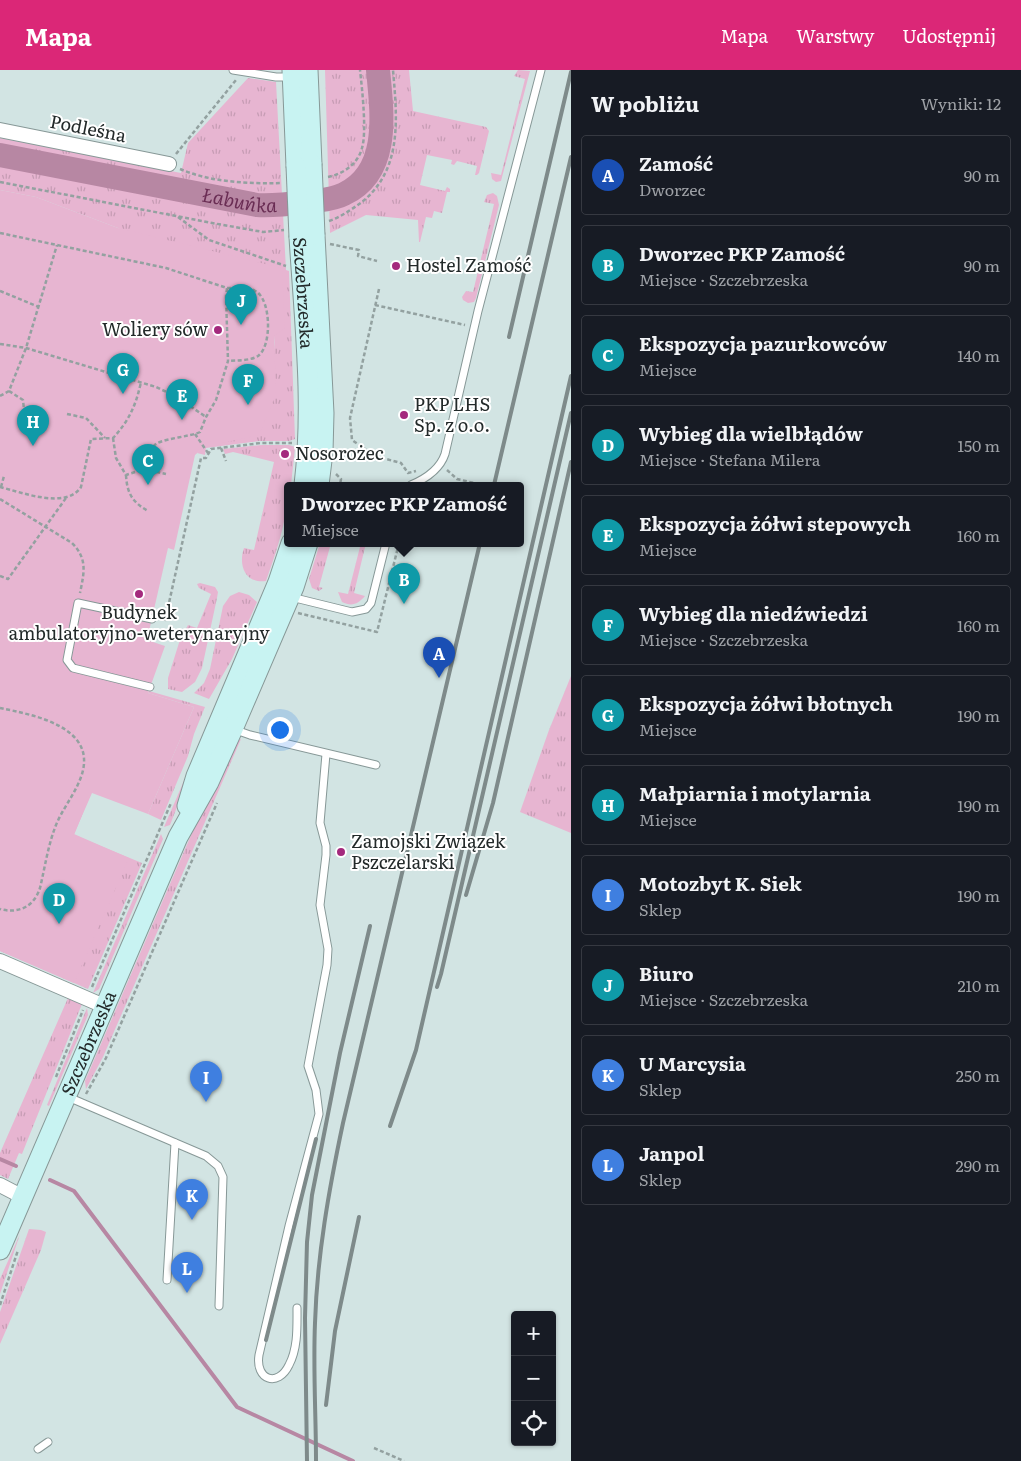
<!DOCTYPE html>
<html lang="pl">
<meta charset="utf-8">
<style>
:root{--surface:#171b24;--page:#20242c;--text:#f1f3f6;--muted:#9ea1a6;--line:#363941;--accent:#db2777}
body{margin:0;font-family:Literata,serif;background:var(--page);color:var(--text)}
.controls{position:absolute;right:15px;bottom:15px;display:grid;overflow:hidden;border-radius:5px;box-shadow:0 1px 4px #0004}
.controls button{width:45px;height:45px;display:grid;place-items:center;padding:0;border:0;border-bottom:1px solid var(--line);background:var(--surface);color:var(--text);font:25px sans-serif}
.you{position:absolute;left:279px;top:659px;width:18px;height:18px;margin:-12px;border:4px solid #fff;border-radius:50%;background:#1a73e8;box-shadow:0 0 0 8px #1a73e833}
.badge{display:grid;place-items:center;width:32px;height:32px;border-radius:50%;background:var(--accent);color:#fff;font-size:16px;font-weight:700}
.pin{position:absolute;translate:-50% -41px;filter:drop-shadow(0 1px 2px #0008)}
.pin::after{content:'';position:absolute;top:26px;width:18px;height:15px;background:inherit;clip-path:polygon(0 0,100% 0,50% 100%)}
.popup{position:absolute;left:284px;top:412px;width:240px;height:65px;box-sizing:border-box;display:grid;place-content:center;border-radius:5px;background:var(--surface);filter:drop-shadow(0 1px 4px #0005);font-size:16px;white-space:nowrap;color:var(--muted)}
.popup b{font-size:19px;color:var(--text)}
.popup::after{content:'';position:absolute;left:50%;top:100%;margin-left:-10px;border:10px solid transparent;border-top-color:var(--surface)}
.list{margin:0;padding:0;list-style:none}
h2{display:flex;justify-content:space-between;align-items:center;height:65px;margin:0;padding:0 20px;font-size:21px}
h2 small{font-size:16px;font-weight:400;color:var(--muted)}
.list li{display:grid;grid-template-columns:32px 1fr auto;gap:15px;align-items:center;box-sizing:border-box;height:80px;margin:0 10px 10px;padding:0 10px;border:1px solid var(--line);border-radius:5px}
.list b{display:block;font-size:19px;white-space:nowrap}
.list p{margin:0;font-size:16px;white-space:nowrap;color:var(--muted)}
.list em{font-size:16px;font-style:normal;color:var(--muted)}
.icon{flex:none;width:28px;height:28px;fill:none;stroke:currentColor;stroke-width:2;stroke-linecap:round;stroke-linejoin:round}
.map{position:relative;flex:none;width:571px;height:1391px;overflow:hidden}
header{display:flex;align-items:center;gap:30px;box-sizing:border-box;height:70px;padding:0 25px;background:var(--accent);color:#fff}
header strong{font-size:24px}
nav{display:flex;gap:28px;margin-inline-start:auto;font-size:18px}
main{display:flex}
aside{flex:1;background:var(--surface)}
.map>svg:first-child{display:block}
.grass{fill:url(#grass-tufts)}
.park{fill:#e7b5d1}
.lines{fill:none;stroke-linecap:round;stroke-linejoin:round}
.stream{stroke:#b787a3;stroke-width:4}
.river{stroke:#b787a3;stroke-width:24}
.lane-casing{stroke:#879897;stroke-width:9}
.street-casing{stroke:#879897;stroke-width:16}
.secondary-casing{stroke:#879897;stroke-width:21}
.path{stroke:#93a1a0;stroke-width:2.5;stroke-dasharray:4 2.5;stroke-linecap:butt}
.lane{stroke:#fff;stroke-width:7}
.street{stroke:#fff;stroke-width:14}
.secondary{stroke:#c8f3f2;stroke-width:19}
.rail{stroke:#7e8a8a;stroke-width:4}
.secondary-bridge-casing{stroke:#879897;stroke-width:21;stroke-linecap:butt}
.secondary-bridge{stroke:#c8f3f2;stroke-width:19}
.poi-dot{fill:#a4297d;stroke:#fff;stroke-width:2}
.labels{text-anchor:middle;stroke-width:4;stroke-linejoin:round;paint-order:stroke}
.street-label{font-size:18px;fill:#232a2a;stroke:#fff}
.poi-label{font-size:18px;fill:#232a2a;stroke:#fff;text-anchor:start}
.water-label{font-size:19px;font-style:italic;fill:#6a2d54;stroke:#fff}
</style>
<header>
<strong>Mapa</strong>
<nav><a>Mapa</a><a>Warstwy</a><a>Udostępnij</a></nav>
</header>
<main>
<div class="map">
<svg width="571" height="1391" viewBox="0 0 571 1391">
<defs>
<pattern id="grass-tufts" width="24" height="20" patternUnits="userSpaceOnUse" patternTransform="scale(1.25)"><rect width="24" height="20" fill="#e7b5d1"/><path d="M3 7l-1-3M5 7V3M7 7l1-3M15 17l-1-3M17 17v-4M19 17l1-3" fill="none" stroke="#c69cb4"/></pattern>
</defs>
<rect width="100%" height="100%" fill="#d2e4e3"/>
<g class="grass">
<polygon points="325,0 409,0 413,41 486,57 489,61 479,103 477,105 475,105 477,96 457,91 454,95 451,94 452,90 427,85 420,115 445,121 447,117 450,119 450,122 447,122 442,143 434,141 432,148 426,147 420,172 419,172 418,150 366,145 330,163"/>
<polygon points="518,0 530,1 501,111 496,112 492,109 491,103 501,105 525,9 514,6"/>
<polygon points="248,8 276,12 286,200 289,201 295,369 289,371 260,371 206,378 205,385 197,383 211,370 273,265 275,280 274,266 118,158 36,127 0,120 0,68 181,103 188,73"/>
<polygon points="493,123 497,126 499,135 476,228 474,232 468,233 463,230 462,227 466,221 473,222 494,134 484,132 487,125"/>
<path d="M262 375H289L295 377 291 415H288C288 449 277 480 266 511 245 514 238 495 244 478L254 480 274 392 233 382 225 384 223 379Z"/>
<polygon points="320,473 331,473 319,517 323,518 319,521 312,518 309,509"/>
<path d="M361 473H366L354 523 365 526C358 534 352 537 342 532L338 522 348 524Z"/>
<polygon points="200,513 215,517 218,522 217,528 202,598 195,612 182,622 168,619 168,608 183,560 186,559 188,555 197,558 211,524 199,518 197,514"/>
<polygon points="239,522 249,525 257,532 232,589 209,629 194,623 204,613 210,599 223,536 230,526"/>
<polygon points="571,606 571,763 520,742 549,660"/>
<polygon points="149,621 205,637 194,664 188,686 161,750 148,744 194,637 148,623"/>
<polygon points="241,669 103,987 86,1019 85,1011 195,756 236,671"/>
<polygon points="196,683 194,693 170,755 164,757"/>
<polygon points="91,723 74,765 142,793 88,919 0,881 0,842"/>
<polygon points="161,764 163,769 99,919 93,923"/>
<polygon points="68,928 82,934 22,1084 19,1083 8,1109 0,1105 0,1083"/>
<polygon points="87,938 88,945 49,1036 47,1035"/>
<polygon points="29,1159 41,1160 46,1162 41,1180 0,1274 0,1242"/>
<polygon points="20,1164 0,1224 0,1209"/>
</g>
<polygon class="park" points="0,120 36,127 118,158 282,198 285,258 274,266 276,324 259,365 222,373 213,373 211,371 195,385 174,480 168,478 147,570 165,576 148,623 194,637 148,744 92,723 74,764 129,788 74,913 0,881"/>
<g class="lines">
<g class="stream">
<polyline points="0,1089 16,1096"/>
<polyline points="50,1110 74,1121 237,1337 353,1391"/>
</g>
<path class="river" id="s1" d="M0 85 257 135C274 136 290 134 307 132 319 130 333 130 344 124 391 102 382 42 378 0"/>
<defs>
<g id="lane">
<polyline points="233,0 276,7 292,7"/>
<path d="M411 415C425 409 440 399 445 384L478 241 541 0"/>
<polyline points="291,527 352,542 366,539 371,533 386,473"/>
<polyline points="150,617 73,598 67,590 78,533 152,549"/>
<polyline points="233,659 250,665 376,695"/>
<polyline points="68,1027 206,1086 218,1096 223,1107 219,1236"/>
<polyline points="167,1210 175,1073"/>
<path d="M297 1238C297 1257 298 1278 289 1295 278 1318 255 1310 259 1285L289 1156 319 1044 316 1020 308 996 327 895 328 879 320 835 326 785V776L320 753 326 684"/>
<polyline points="38,1379 48,1372"/>
</g>
<g id="street">
<polyline points="0,60 169,94"/>
<polyline points="0,891 104,936"/>
<polyline points="0,1115 23,1127"/>
</g>
<g id="secondary">
<polyline points="292,0 296,96"/>
<polyline points="308,0 312,94"/>
<polyline points="315,165 324,343 323,382 319,415"/>
<path id="s2" d="M299 167C304 250 314 333 304 415"/>
<polyline points="187,736 196,706 278,512 291,473"/>
<path id="s3" d="M0 1180 178 767 209 712 233 659 294 517 308 473"/>
</g>
</defs>
<use href="#lane" class="lane-casing"/>
<use href="#street" class="street-casing"/>
<use href="#secondary" class="secondary-casing"/>
<g class="path">
<polyline points="176,84 236,10"/>
<path d="M180 99C210 112 248 114 281 113"/>
<path d="M328 107C343 104 358 94 362 78 367 62 362 18 360 0"/>
<polyline points="0,112 212,153 263,162 284,160"/>
<polyline points="178,147 209,170 286,196"/>
<path d="M329 151C341 147 352 139 362 132 403 99 397 47 393 0"/>
<path d="M0 163 166 198 227 218 226 226 228 291 216 330 206 347 200 362C190 367 157 369 154 376 151 381 152 393 150 400"/>
<polyline points="330,174 359,180 358,186 377,191"/>
<path d="M227 218C237 218 248 216 257 222 271 232 272 276 258 286 250 291 237 290 228 291"/>
<polyline points="379,219 350,348 352,370 375,386 401,393 408,403 416,401"/>
<polyline points="0,221 39,237"/>
<polyline points="375,235 465,255"/>
<polyline points="0,274 26,278 156,317 177,327 206,347"/>
<polyline points="9,321 23,330 25,349"/>
<polyline points="0,326 9,321 26,278 57,175"/>
<polyline points="67,344 86,348 105,368"/>
<polyline points="195,364 208,383"/>
<polyline points="113,368 116,388 126,405 144,399 166,404"/>
<polyline points="221,378 226,391"/>
<polyline points="447,400 457,409 478,414"/>
<polyline points="336,404 341,409 340,415"/>
<path d="M126 405C127 423 132 432 148 441"/>
<path d="M0 417C21 422 66 440 81 417L91 369 113 368C129 351 136 335 141 312"/>
<polyline points="1,417 4,406"/>
<path d="M0 429 72 473C88 489 84 503 80 523"/>
<polyline points="286,459 288,451"/>
<polyline points="0,506 8,509 66,428"/>
<polyline points="391,507 398,509"/>
<polyline points="298,543 377,562 399,473"/>
<polyline points="165,551 201,388 206,388 211,379 261,373 292,373"/>
<path d="M0 638C34 645 99 657 81 707 75 724 63 738 56 755 48 775 45 797 40 818 34 837 18 844 0 839"/>
<polyline points="92,917 171,733"/>
<polyline points="56,1007 83,940"/>
<polyline points="86,1024 106,988 217,733"/>
<polyline points="0,1235 18,1180"/>
<polyline points="374,1378 404,1391"/>
</g>
<use href="#lane" class="lane"/>
<use href="#street" class="street"/>
<use href="#secondary" class="secondary"/>
<g class="rail">
<polyline points="509,267 571,2"/>
<polyline points="494,415 571,87"/>
<polyline points="466,825 493,733 571,392"/>
<polyline points="437,917 441,904 571,343"/>
<polyline points="390,1056 416,980 571,306"/>
<polyline points="266,1270 316,1069"/>
<polyline points="326,1335 335,1261 359,1147"/>
<polyline points="307,1391 305,1248 307,1172 312,1125 340,983 370,856"/>
<path d="M316 1391C316 1345 313 1299 315 1253 317 1186 329 1119 343 1053L480 473"/>
</g>
<defs>
<g id="secondary-bridge">
<polyline points="312,94 315,165"/>
<polyline points="296,96 299,167"/>
</g>
</defs>
<use href="#secondary-bridge" class="secondary-bridge-casing"/>
<use href="#secondary-bridge" class="secondary-bridge"/>
</g>
<g class="poi-dot">
<circle cx="396" cy="196" r="5"/>
<circle cx="218" cy="260" r="5"/>
<circle cx="404" cy="345" r="5"/>
<circle cx="285" cy="384" r="5"/>
<circle cx="139" cy="524" r="5"/>
<circle cx="341" cy="782" r="5"/>
</g>
<g class="labels">
<g class="street-label">
<text transform="translate(88 59) rotate(11)" y="6">Podleśna</text>
<text dy="6" stroke="none"><textPath href="#s2" startOffset="56">Szczebrzeska</textPath></text>
<text dy="6" stroke="none"><textPath href="#s3" startOffset="225">Szczebrzeska</textPath></text>
</g>
<g class="poi-label">
<text x="406" y="202">Hostel Zamość</text>
<text x="208" y="266" text-anchor="end">Woliery sów</text>
<text x="414" y="341">PKP LHS<tspan x="414" dy="21">Sp. z o.o.</tspan></text>
<text x="295" y="390">Nosorożec</text>
<text x="139" y="549" text-anchor="middle">Budynek<tspan x="139" dy="21">ambulatoryjno-weterynaryjny</tspan></text>
<text x="351" y="778">Zamojski Związek<tspan x="351" dy="21">Pszczelarski</tspan></text>
</g>
<g class="water-label">
<text dy="7" stroke="none"><textPath href="#s1" startOffset="244">Łabuńka</textPath></text>
</g>
</g>
</svg>
<div class="controls">
<button>+</button>
<button>−</button>
<button><svg class="icon" aria-label="locate" viewBox="0 0 24 24"><circle cx="12" cy="12" r="6"/><path d="M12 2v4M12 18v4M2 12h4M18 12h4"/></svg></button>
</div>
<div class="you"></div>
<div class="pin badge" style="left:439px;top:608px;background:#1a4fb4">A</div>
<div class="pin badge" style="left:404px;top:534px;background:#0f9aa8">B</div>
<div class="popup"><b>Dworzec PKP Zamość</b>Miejsce</div>
<div class="pin badge" style="left:148px;top:415px;background:#0f9aa8">C</div>
<div class="pin badge" style="left:59px;top:854px;background:#0f9aa8">D</div>
<div class="pin badge" style="left:182px;top:350px;background:#0f9aa8">E</div>
<div class="pin badge" style="left:248px;top:335px;background:#0f9aa8">F</div>
<div class="pin badge" style="left:123px;top:324px;background:#0f9aa8">G</div>
<div class="pin badge" style="left:33px;top:376px;background:#0f9aa8">H</div>
<div class="pin badge" style="left:206px;top:1032px;background:#3f7fe0">I</div>
<div class="pin badge" style="left:241px;top:255px;background:#0f9aa8">J</div>
<div class="pin badge" style="left:192px;top:1150px;background:#3f7fe0">K</div>
<div class="pin badge" style="left:187px;top:1223px;background:#3f7fe0">L</div>
</div>
<aside>
<h2>W pobliżu<small>Wyniki: 12</small></h2>
<ul class="list">
<li><span class="badge" style="background:#1a4fb4">A</span><div><b>Zamość</b><p>Dworzec</p></div><em>90 m</em></li>
<li><span class="badge" style="background:#0f9aa8">B</span><div><b>Dworzec PKP Zamość</b><p>Miejsce · Szczebrzeska</p></div><em>90 m</em></li>
<li><span class="badge" style="background:#0f9aa8">C</span><div><b>Ekspozycja pazurkowców</b><p>Miejsce</p></div><em>140 m</em></li>
<li><span class="badge" style="background:#0f9aa8">D</span><div><b>Wybieg dla wielbłądów</b><p>Miejsce · Stefana Milera</p></div><em>150 m</em></li>
<li><span class="badge" style="background:#0f9aa8">E</span><div><b>Ekspozycja żółwi stepowych</b><p>Miejsce</p></div><em>160 m</em></li>
<li><span class="badge" style="background:#0f9aa8">F</span><div><b>Wybieg dla niedźwiedzi</b><p>Miejsce · Szczebrzeska</p></div><em>160 m</em></li>
<li><span class="badge" style="background:#0f9aa8">G</span><div><b>Ekspozycja żółwi błotnych</b><p>Miejsce</p></div><em>190 m</em></li>
<li><span class="badge" style="background:#0f9aa8">H</span><div><b>Małpiarnia i motylarnia</b><p>Miejsce</p></div><em>190 m</em></li>
<li><span class="badge" style="background:#3f7fe0">I</span><div><b>Motozbyt K. Siek</b><p>Sklep</p></div><em>190 m</em></li>
<li><span class="badge" style="background:#0f9aa8">J</span><div><b>Biuro</b><p>Miejsce · Szczebrzeska</p></div><em>210 m</em></li>
<li><span class="badge" style="background:#3f7fe0">K</span><div><b>U Marcysia</b><p>Sklep</p></div><em>250 m</em></li>
<li><span class="badge" style="background:#3f7fe0">L</span><div><b>Janpol</b><p>Sklep</p></div><em>290 m</em></li>
</ul>
</aside>
</main>
